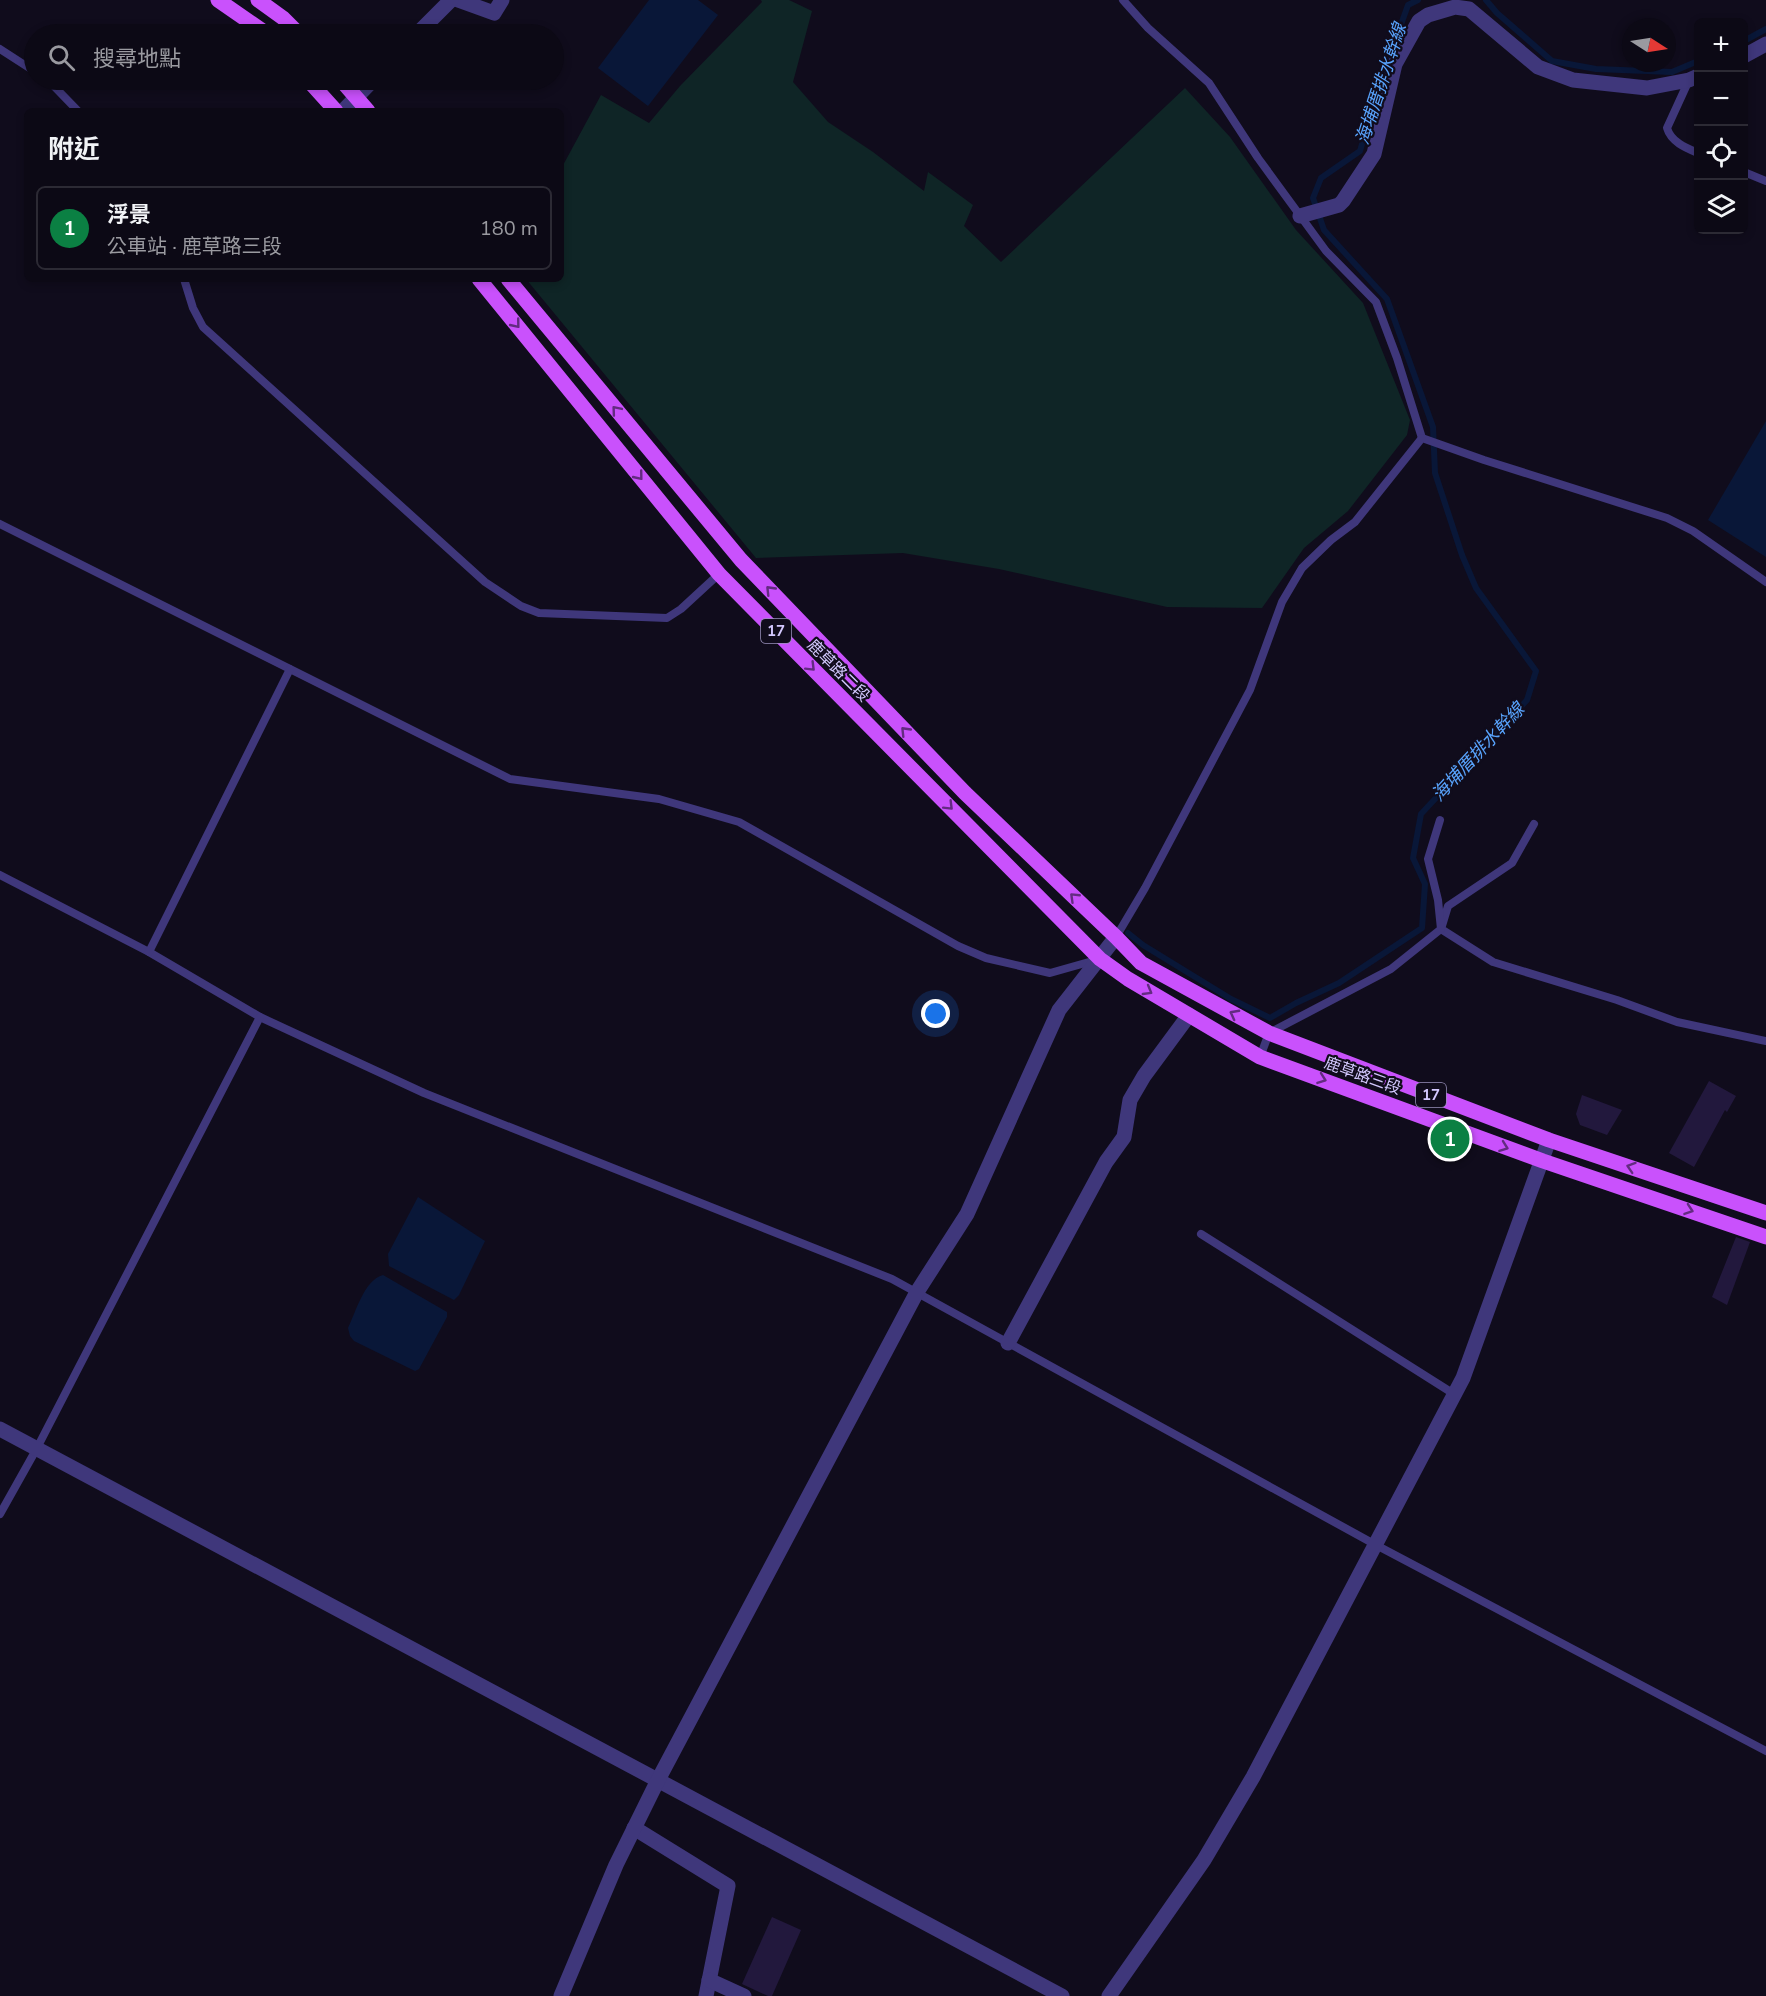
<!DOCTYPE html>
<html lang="zh-TW">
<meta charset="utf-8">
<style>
:root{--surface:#0c0915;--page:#15121e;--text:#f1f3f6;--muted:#9a9aa0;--line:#2c2a34;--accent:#0b8043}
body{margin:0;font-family:"Nunito Sans","Noto Sans TC",sans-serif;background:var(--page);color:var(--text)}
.controls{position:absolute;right:18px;top:18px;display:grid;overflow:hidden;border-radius:9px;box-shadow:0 3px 9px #0003}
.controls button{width:54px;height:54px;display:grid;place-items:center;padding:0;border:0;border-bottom:2px solid var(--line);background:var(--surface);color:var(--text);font:30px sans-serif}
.compass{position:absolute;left:1622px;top:18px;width:54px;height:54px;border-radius:50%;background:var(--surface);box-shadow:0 3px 9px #0003;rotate:102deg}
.you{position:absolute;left:936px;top:1014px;width:21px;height:21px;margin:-15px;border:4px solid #fff;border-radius:50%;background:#1a73e8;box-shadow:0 0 0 9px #1a73e833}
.badge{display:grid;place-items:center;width:39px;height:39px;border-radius:50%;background:var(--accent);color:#fff;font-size:20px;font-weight:700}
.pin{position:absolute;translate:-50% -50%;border:3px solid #fff;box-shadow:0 2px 6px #0006}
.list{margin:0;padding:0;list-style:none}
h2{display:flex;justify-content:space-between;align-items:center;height:78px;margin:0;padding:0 24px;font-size:26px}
h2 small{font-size:20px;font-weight:400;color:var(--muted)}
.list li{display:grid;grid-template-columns:39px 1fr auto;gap:18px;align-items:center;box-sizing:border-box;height:84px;margin:0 12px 12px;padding:0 12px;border:2px solid var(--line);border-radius:9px}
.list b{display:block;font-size:22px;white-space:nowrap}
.list p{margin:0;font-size:20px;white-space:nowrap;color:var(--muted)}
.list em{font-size:20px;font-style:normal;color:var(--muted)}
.icon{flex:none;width:33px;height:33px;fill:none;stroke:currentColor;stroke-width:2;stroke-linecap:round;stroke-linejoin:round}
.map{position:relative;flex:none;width:1766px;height:1996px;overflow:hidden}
.search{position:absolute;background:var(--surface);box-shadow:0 3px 9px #0003;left:24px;top:24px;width:540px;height:66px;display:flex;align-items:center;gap:15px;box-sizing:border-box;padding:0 21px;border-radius:33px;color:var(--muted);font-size:22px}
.panel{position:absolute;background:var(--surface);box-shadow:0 3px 9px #0003;left:24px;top:108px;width:540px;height:174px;border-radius:9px}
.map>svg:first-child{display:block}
.green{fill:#0f2526}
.water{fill:#091738}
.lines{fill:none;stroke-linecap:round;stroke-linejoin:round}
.stream{stroke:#091738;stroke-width:6}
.building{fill:#22183d}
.service{stroke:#3f377b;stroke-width:8}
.minor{stroke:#3f377b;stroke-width:15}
.tertiary{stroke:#3f377b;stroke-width:15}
.primary{stroke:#c951fc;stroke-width:15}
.oneway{stroke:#632b81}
.labels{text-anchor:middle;stroke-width:4.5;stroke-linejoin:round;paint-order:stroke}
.shield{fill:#100c1c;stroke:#9890ba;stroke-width:1.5}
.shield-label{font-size:15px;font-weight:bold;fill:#d3c8fe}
.street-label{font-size:16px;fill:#d3c8fe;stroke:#100c1c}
.water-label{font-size:18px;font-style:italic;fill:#58a3fc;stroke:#100c1c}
</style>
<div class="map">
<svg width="1766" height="1996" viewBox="0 0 1766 1996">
<rect width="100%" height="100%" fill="#100c1c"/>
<polygon class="green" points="761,0 789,0 812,11 793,82 828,122 873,152 924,191 928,172 973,205 964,226 1001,262 1185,88 1230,137 1296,230 1363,303 1410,420 1407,435 1348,511 1304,548 1262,608 1167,607 999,569 903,553 756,558 526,279 561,279 561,169 601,95 649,123 680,86 762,2"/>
<g class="water">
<polygon points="649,0 698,0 718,15 648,106 598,68"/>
<polygon points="1766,421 1766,557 1708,520"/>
<polygon points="418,1197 485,1241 459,1295 454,1300 389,1266 388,1254"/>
<path d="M383 1275 447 1312V1317L419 1369 415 1371 354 1341 350 1336 348 1328C356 1312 364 1280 383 1275Z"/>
</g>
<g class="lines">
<g class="stream">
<polyline points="1486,0 1497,13 1552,61 1596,69 1672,72 1698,61"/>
<polyline points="1744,41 1766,29"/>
<polyline points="1128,933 1143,945 1231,999 1270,1018 1296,1003 1339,983 1422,928 1425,884 1413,858 1421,814 1527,700 1536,671 1476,588 1462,555 1435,473 1433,427 1387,299 1324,230 1313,198 1321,178 1360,151 1379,86 1408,5 1418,0"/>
</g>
</g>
<g class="building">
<polygon points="1709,1081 1736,1096 1727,1112 1725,1110 1694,1167 1669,1153"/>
<polygon points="1582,1095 1622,1110 1607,1135 1580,1125 1576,1114"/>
<polygon points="1736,1237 1750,1242 1727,1305 1712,1297"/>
<polygon points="772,1917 801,1930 772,1996 768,1996 742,1984"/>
</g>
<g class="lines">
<g class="service">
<polyline points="1123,0 1148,28 1209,83 1258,158 1326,251 1376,302 1397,358 1422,438"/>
<polyline points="0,49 34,71"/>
<polyline points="48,80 78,111"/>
<path d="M1689 80 1667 128C1671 142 1686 148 1698 153"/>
<polyline points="1744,172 1766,181"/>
<polyline points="184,279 193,308 203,327 485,582 521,606 539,613 667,618 681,609 719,574"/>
<polyline points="0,524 510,779 659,799 739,822 958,946 986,958 1050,973 1096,960"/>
<polyline points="1534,824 1512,863 1448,906 1441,929 1493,962 1617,1000 1677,1022 1766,1041"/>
<polyline points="0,875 149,952 260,1017 424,1093 892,1279 1376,1545 1766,1751"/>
<polyline points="1116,937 1145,888 1250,690 1282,602 1302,568 1331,540 1355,522 1422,438 1484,460 1667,518 1693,531 1766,582"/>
<polyline points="149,952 290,669"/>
<polyline points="1260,1057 1269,1033 1391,969 1441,929 1438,900 1428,859 1440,820"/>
<polyline points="1201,1234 1454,1394"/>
<polyline points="0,1514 37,1448 260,1017"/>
</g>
<g class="minor">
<polyline points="458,0 494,13 502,0"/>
<polyline points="417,34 451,0"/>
<polyline points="1744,56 1766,44"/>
<polyline points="343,111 373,80"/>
<polyline points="1300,216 1339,205 1343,201 1374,154 1395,64 1419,21 1428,15 1455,7 1469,9 1538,67 1573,80 1647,88 1689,80 1698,76"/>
<polyline points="1008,1343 1106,1162 1124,1137 1130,1100 1144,1076 1189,1015"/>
<polyline points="0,1429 1062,1996"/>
<polyline points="634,1828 728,1886 706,1996"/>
<polyline points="709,1980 744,1996"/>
<polyline points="561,1996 616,1865 658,1780 917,1292 967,1214 1059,1010 1116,937"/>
</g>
<polyline class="tertiary" points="1109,1996 1204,1860 1253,1777 1463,1378 1549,1140"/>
<g class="primary">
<polyline points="218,0 267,34"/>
<polyline points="258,0 283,18 299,34"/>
<polyline points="308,80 336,111"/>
<polyline points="341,80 368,111"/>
<polyline points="479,279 719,574 1100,959 1128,979 1260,1057 1543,1161 1766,1237"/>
<polyline points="508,279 741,560 965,793 1116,937 1141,963 1269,1033 1549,1140 1766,1213"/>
</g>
</g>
<defs><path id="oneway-chevron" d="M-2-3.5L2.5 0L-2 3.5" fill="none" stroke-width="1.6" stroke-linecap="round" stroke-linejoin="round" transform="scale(1.5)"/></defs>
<g class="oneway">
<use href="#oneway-chevron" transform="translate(516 324) rotate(51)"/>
<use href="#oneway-chevron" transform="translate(616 410) rotate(-130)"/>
<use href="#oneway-chevron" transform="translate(639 476) rotate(51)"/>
<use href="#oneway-chevron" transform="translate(770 590) rotate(-134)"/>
<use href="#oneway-chevron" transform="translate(811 667) rotate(45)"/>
<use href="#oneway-chevron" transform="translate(905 731) rotate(-134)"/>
<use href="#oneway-chevron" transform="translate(949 806) rotate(45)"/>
<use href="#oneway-chevron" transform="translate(1074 897) rotate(-136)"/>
<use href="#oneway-chevron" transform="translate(1148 991) rotate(30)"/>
<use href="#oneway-chevron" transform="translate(1234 1014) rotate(-152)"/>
<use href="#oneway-chevron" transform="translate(1322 1079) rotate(20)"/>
<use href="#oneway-chevron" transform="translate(1504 1147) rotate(20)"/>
<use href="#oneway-chevron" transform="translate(1631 1167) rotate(-162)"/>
<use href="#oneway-chevron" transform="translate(1689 1210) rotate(19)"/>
</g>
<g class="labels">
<g class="shield">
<rect x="761" y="619" width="30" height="24" rx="4.5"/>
<rect x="1416" y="1083" width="30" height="24" rx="4.5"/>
</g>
<g class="shield-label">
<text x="776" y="636">17</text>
<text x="1431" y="1100">17</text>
</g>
<g class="street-label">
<text transform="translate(839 670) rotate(45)" y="6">鹿草路二段</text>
<text transform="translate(1363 1075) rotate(20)" y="6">鹿草路三段</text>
</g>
<g class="water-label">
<text transform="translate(1381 84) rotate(-72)" y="6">海埔厝排水幹線</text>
<text transform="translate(1478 752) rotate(-47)" y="6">海埔厝排水幹線</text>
</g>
</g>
</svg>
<div class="controls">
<button>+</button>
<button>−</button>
<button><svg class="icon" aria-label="locate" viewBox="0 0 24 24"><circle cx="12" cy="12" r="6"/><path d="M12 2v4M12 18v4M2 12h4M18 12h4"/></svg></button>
<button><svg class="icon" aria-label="layers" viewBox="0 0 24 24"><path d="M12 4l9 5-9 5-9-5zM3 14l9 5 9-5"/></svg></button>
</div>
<svg class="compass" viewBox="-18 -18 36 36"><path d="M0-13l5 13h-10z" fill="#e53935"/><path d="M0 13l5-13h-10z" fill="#9a9aa0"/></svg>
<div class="you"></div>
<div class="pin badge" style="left:1450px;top:1139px">1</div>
<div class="search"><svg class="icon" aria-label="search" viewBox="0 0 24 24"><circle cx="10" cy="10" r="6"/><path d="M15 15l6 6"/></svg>搜尋地點</div>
<section class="panel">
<h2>附近<small></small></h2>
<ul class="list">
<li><span class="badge">1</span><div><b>浮景</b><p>公車站 · 鹿草路三段</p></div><em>180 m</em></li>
</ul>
</section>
</div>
